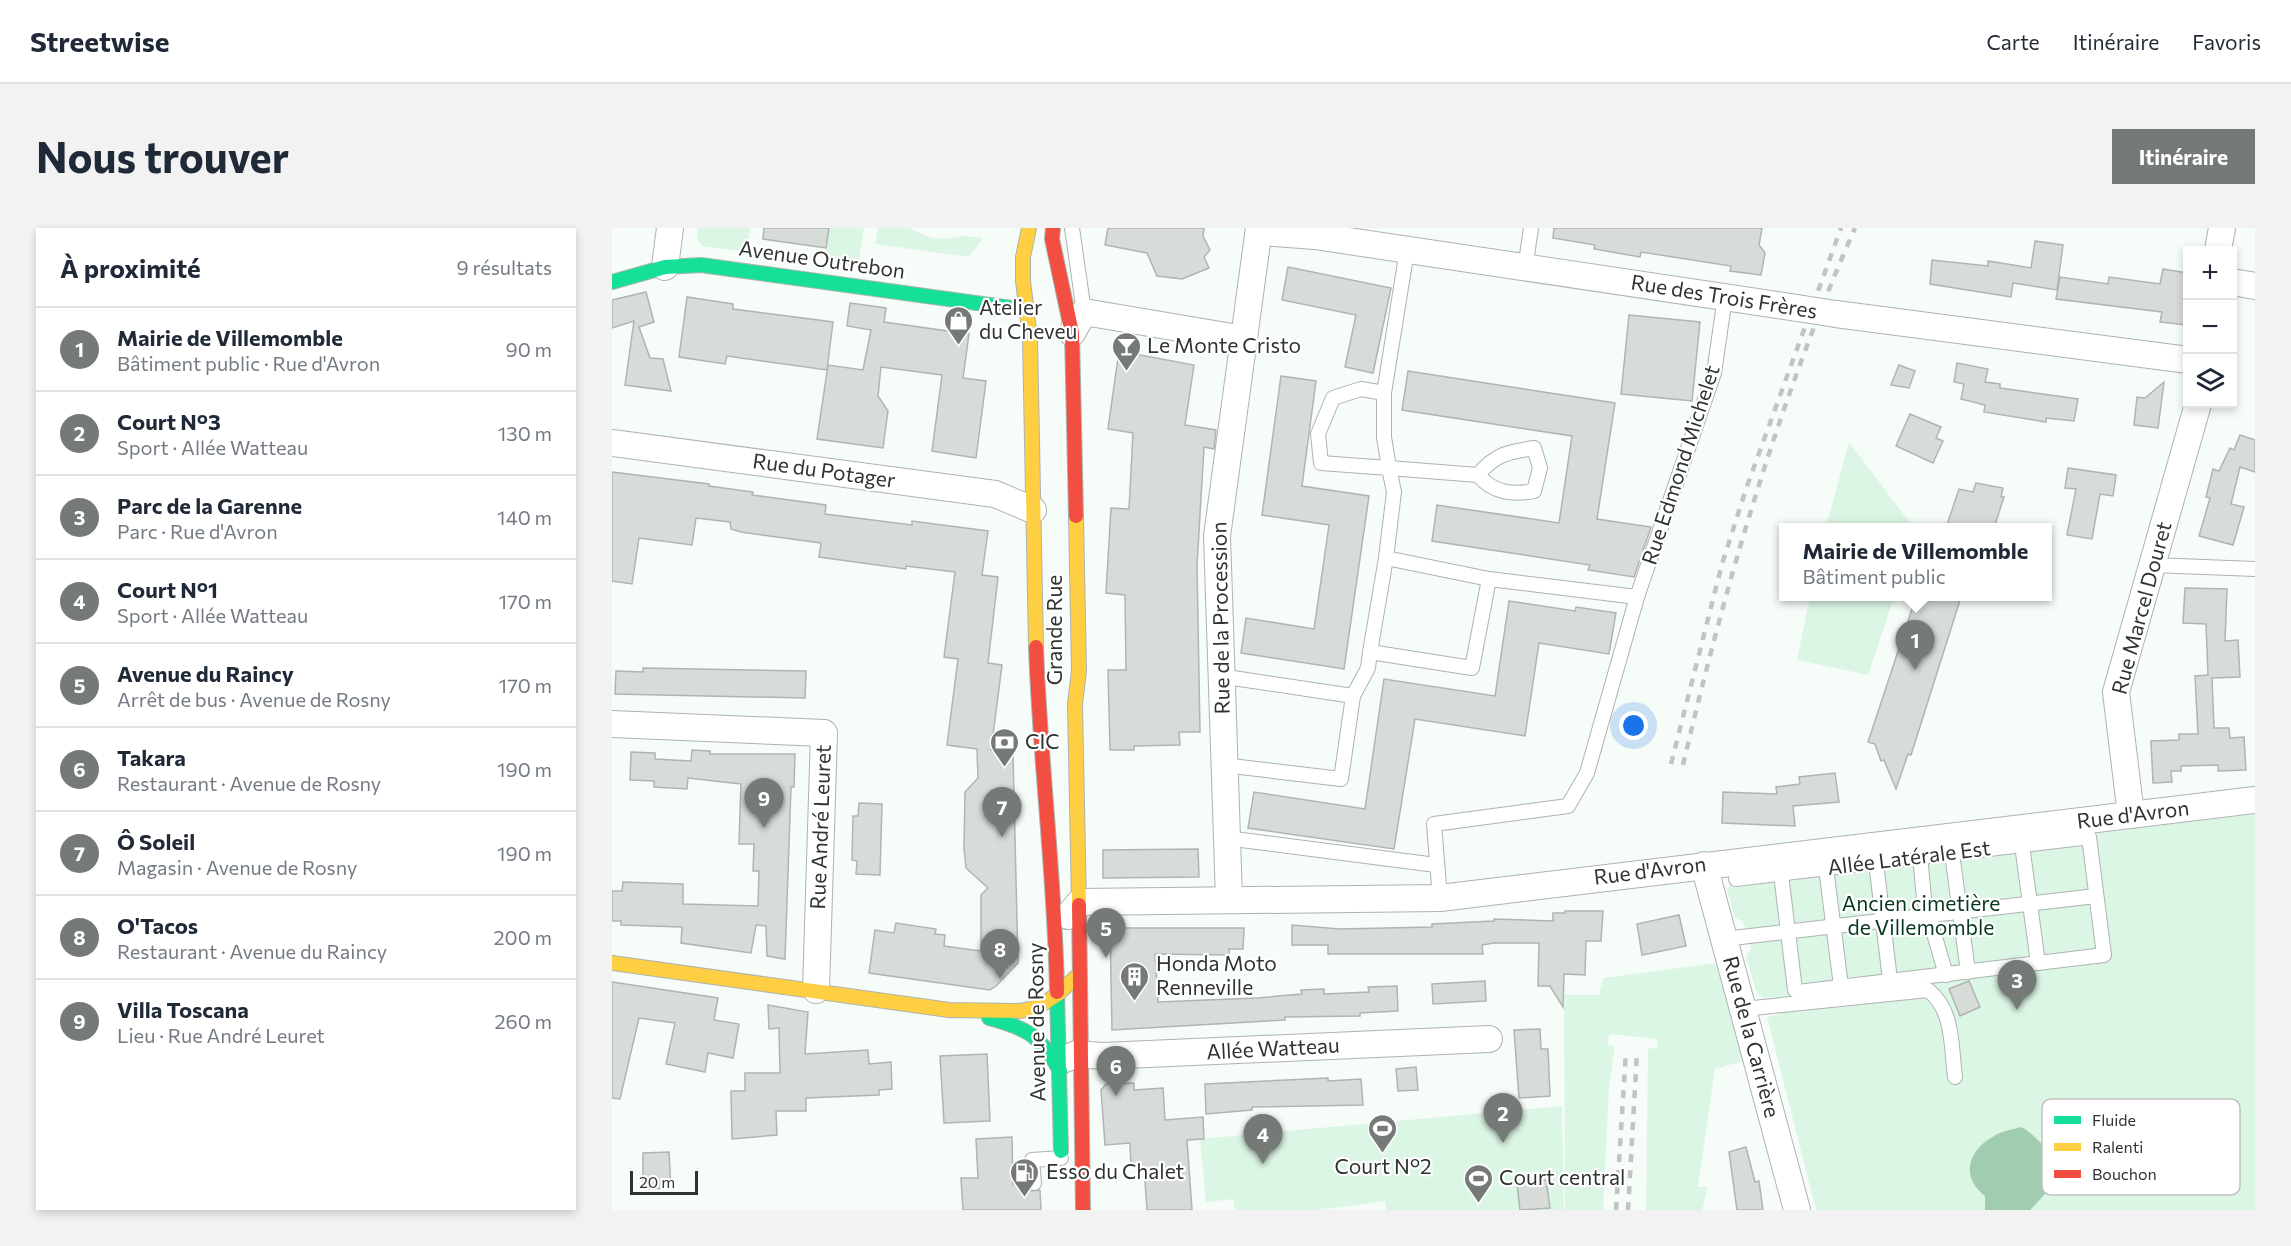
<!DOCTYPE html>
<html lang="fr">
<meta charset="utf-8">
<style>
:root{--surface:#fff;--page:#f2f2f3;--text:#1f2937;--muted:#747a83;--line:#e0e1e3;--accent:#757a77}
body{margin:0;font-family:Commissioner,sans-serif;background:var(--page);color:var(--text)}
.controls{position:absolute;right:18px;top:18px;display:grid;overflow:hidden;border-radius:0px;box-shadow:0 3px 9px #0003}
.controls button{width:54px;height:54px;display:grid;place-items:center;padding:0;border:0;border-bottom:2px solid var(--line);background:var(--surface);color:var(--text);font:30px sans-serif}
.scale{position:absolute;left:18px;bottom:15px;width:68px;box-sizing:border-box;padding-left:6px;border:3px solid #303431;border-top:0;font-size:16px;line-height:21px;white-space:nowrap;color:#303431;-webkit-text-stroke:4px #fff;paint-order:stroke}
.you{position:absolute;left:1022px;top:498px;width:21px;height:21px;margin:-15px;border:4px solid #fff;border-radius:50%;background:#1a73e8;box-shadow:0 0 0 9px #1a73e833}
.badge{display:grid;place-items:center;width:39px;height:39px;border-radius:50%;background:var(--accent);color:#fff;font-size:20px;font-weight:700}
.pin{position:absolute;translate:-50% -50px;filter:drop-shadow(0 2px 3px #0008)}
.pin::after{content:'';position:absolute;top:32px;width:21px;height:18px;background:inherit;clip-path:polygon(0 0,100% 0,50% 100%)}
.popup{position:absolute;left:1167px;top:295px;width:273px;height:78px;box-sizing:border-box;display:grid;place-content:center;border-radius:0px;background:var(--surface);filter:drop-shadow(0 2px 4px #0005);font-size:20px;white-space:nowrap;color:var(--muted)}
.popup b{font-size:22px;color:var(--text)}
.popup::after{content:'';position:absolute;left:50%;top:100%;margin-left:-12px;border:12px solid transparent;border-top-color:var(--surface)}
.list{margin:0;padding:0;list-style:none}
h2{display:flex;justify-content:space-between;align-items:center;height:78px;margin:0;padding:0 24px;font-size:26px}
h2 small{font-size:20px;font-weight:400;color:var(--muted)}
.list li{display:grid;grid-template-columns:39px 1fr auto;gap:18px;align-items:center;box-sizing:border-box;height:84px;padding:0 24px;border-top:2px solid var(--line)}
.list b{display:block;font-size:22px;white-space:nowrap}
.list p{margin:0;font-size:20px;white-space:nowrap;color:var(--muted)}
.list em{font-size:20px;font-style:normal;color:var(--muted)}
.icon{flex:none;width:33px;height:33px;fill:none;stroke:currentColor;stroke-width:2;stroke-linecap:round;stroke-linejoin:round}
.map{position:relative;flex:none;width:1643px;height:982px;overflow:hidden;border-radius:0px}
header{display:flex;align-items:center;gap:36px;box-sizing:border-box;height:84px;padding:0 30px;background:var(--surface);border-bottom:2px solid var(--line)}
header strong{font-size:28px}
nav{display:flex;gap:33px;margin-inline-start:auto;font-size:21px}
.intro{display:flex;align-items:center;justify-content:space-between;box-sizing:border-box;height:144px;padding:0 36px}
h1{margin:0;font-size:42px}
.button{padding:15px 27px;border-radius:0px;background:var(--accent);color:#fff;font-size:21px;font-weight:700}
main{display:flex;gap:36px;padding:0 36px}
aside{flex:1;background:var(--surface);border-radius:0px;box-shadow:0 3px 9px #0003}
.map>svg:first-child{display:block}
.green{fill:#dcf6e5}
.water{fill:#a0ccb0}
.building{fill:#d7dcd9;stroke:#b0b4b2;stroke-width:1.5}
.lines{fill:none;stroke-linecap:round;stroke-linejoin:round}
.lane-casing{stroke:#aeb3b0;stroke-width:16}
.street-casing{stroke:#aeb3b0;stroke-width:28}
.fast-casing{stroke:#aeb3b0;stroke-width:16}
.slow-casing{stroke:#aeb3b0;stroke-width:16}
.jam-casing{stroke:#aeb3b0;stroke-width:16}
.lane{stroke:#fefffe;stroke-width:14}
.street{stroke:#fefffe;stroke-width:26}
.fast{stroke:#16e098;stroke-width:14}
.slow{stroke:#ffcf43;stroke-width:14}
.jam{stroke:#f24e42;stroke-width:14}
.rail{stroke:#c2c3c2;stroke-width:4.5;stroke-dasharray:8 8;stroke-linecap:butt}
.street-bridge-casing{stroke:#aeb3b0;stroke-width:28;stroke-linecap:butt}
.street-bridge{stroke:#fefffe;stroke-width:26}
.labels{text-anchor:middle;stroke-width:4.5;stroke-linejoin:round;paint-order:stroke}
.street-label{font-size:21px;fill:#303431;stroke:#fff}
.poi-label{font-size:21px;fill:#303431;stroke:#fff;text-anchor:start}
.park-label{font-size:21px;fill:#05371e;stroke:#fff}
.key{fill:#fff;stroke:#c1c2c1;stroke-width:1.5}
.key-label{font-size:16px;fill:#303431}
</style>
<header>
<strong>Streetwise</strong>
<nav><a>Carte</a><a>Itinéraire</a><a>Favoris</a></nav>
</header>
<div class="intro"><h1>Nous trouver</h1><a class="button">Itinéraire</a></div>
<main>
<aside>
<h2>À proximité<small>9 résultats</small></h2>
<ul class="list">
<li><span class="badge">1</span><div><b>Mairie de Villemomble</b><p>Bâtiment public · Rue d'Avron</p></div><em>90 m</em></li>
<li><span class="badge">2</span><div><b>Court N°3</b><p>Sport · Allée Watteau</p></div><em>130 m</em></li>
<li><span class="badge">3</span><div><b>Parc de la Garenne</b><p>Parc · Rue d'Avron</p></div><em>140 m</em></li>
<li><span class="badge">4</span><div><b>Court N°1</b><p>Sport · Allée Watteau</p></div><em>170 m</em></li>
<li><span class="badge">5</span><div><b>Avenue du Raincy</b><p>Arrêt de bus · Avenue de Rosny</p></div><em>170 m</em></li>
<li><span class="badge">6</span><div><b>Takara</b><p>Restaurant · Avenue de Rosny</p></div><em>190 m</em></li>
<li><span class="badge">7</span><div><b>Ô Soleil</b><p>Magasin · Avenue de Rosny</p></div><em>190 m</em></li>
<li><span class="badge">8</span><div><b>O'Tacos</b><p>Restaurant · Avenue du Raincy</p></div><em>200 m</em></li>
<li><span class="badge">9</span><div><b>Villa Toscana</b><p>Lieu · Rue André Leuret</p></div><em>260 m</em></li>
</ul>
</aside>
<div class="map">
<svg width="1643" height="982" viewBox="0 0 1643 982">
<rect width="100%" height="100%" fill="#f6fcf8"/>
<g class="green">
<polygon points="86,0 138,0 135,24 90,18 85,11"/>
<polygon points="217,0 252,0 247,32 239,38 212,35"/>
<polygon points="266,0 298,0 319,10 334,11 352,8 371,10 357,29 263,16"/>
<polygon points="1237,214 1301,299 1214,299"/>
<polygon points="1198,369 1282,369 1256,447 1185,432"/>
<polygon points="1643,586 1643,982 1204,982 1155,789 1167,787 1164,769 1150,770 1144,763 1134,728 1139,721 1131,693 1123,690 1115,662 1122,649"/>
<polygon points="1105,735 1131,833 1103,841 1086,959 1096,959 1090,982 1034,982 1036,820 1045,821 1046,811 997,806 996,817 1003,818 997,858 991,982 953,982 952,767 987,767 991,750"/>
<polygon points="950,878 952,982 774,982 773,973 708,982 623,982 621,971 594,974 588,911"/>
</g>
<path class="water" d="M1409 899C1417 903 1422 908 1428 914 1455 942 1442 958 1418 982H1373V968C1348 949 1356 922 1382 908 1389 903 1400 902 1409 899Z"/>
<g class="building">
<polygon points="152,0 217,0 214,20 151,11"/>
<polygon points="496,0 592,0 591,8 598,22 592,29 597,40 570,51 545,48 535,25 493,17"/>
<polygon points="942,0 1150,0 1147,17 1153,25 1149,47 1118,43 1119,38 1029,24 1028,29 982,21 983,17 941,10"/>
<polygon points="1423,13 1451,17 1445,62 1401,55 1399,69 1318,56 1320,32 1376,38 1376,33 1419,40"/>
<polygon points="676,39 779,60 761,145 733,139 744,87 670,72"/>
<polygon points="1551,41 1575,45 1575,97 1548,94 1550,84 1444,71 1448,49 1496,56 1497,49 1548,56"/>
<polygon points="34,64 42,94 27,99 38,130 51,131 59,163 13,157 22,93 0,100 0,72"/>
<polygon points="75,69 121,76 121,81 221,94 215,142 115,128 113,136 67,129"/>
<polygon points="238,75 274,80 272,94 357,106 351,150 374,153 364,230 320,223 330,147 269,139 266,168 276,183 271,220 205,211 216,137 251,142 259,102 235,98"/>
<polygon points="1017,87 1088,94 1080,173 1009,166"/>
<polygon points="507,123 582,137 573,197 604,202 602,221 592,219 585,337 588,504 567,504 568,517 522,518 522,522 498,522 496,442 514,442 513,367 494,365 499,280 517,281 521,205 496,201"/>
<polygon points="1345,135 1376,141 1373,154 1388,156 1388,160 1466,171 1462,193 1434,190 1434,194 1372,184 1373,177 1349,171 1352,156 1342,154"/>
<polygon points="1287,137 1303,143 1297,160 1279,157"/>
<polygon points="796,143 1003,175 985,291 1039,299 1022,349 976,342 978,337 820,313 825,277 947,295 960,208 790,182"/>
<polygon points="669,148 704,153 690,258 757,268 732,441 629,425 634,390 702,401 717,297 650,287"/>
<polygon points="1552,154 1546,200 1522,197 1525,169 1533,170"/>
<polygon points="1298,186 1329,199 1324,210 1331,213 1321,235 1284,218"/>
<polygon points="1628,207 1643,212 1643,244 1628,239 1619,276 1632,279 1621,317 1587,308 1598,270 1594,269 1601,241 1607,243 1618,220 1622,222"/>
<polygon points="1456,240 1504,247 1501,268 1488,266 1480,311 1455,307 1464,261 1453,260"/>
<polygon points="0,244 97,256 97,258 141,264 140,267 214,277 213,286 300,297 300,293 376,303 370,347 386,349 376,435 390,437 379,522 401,525 406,735 384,758 378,762 257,745 263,702 282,705 284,695 324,701 323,706 333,707 332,718 369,723 369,667 376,660 354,640 352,620 353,564 366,550 365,521 335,517 346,431 332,429 343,344 294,338 294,341 207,329 209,315 129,304 119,301 118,294 84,290 80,317 27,310 20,356 0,353"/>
<polygon points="1364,255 1391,260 1389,269 1392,269 1382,300 1334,300 1347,261 1361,264"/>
<polygon points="1573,360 1615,361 1613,413 1626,412 1628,449 1600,450 1602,500 1617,500 1618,510 1632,509 1634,542 1606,543 1606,537 1569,538 1569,543 1559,543 1560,554 1541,555 1539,513 1567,512 1567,506 1586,506 1583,448 1596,447 1594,396 1571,395"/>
<polygon points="1304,369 1349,369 1299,527 1296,526 1284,561 1272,532 1269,533 1263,516 1256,514"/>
<polygon points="897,373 963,383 964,379 1004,385 997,426 927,415 913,508 803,491 782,621 636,600 642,564 753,581 772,451 883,468"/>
<polygon points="31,440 194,443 193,470 3,466 4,443 31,444"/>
<polygon points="80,522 98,523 98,526 183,526 182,559 179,559 173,731 155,728 154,698 144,697 139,725 69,715 70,699 9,697 9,693 0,693 0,663 10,663 11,654 71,656 71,676 146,678 147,643 141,643 142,616 127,616 129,556 76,550 75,561 42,559 42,553 18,552 19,524 43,525 43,531 79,533"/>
<polygon points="1223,545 1227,574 1181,578 1183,598 1110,595 1111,564 1165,566 1164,559 1188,556 1187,549"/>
<polygon points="247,575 270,576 268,647 244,646 245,633 240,632 241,588 246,588"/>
<polygon points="586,621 587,649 491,650 491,622"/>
<polygon points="953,683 991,683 989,713 974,713 973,747 952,746 951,779 938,758 926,758 927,715 882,715 870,717 871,726 716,726 716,717 680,717 680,697 728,701 820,699 820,696 882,693 882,691 941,693 941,685 953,685"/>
<polygon points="1067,687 1074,718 1030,727 1025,696"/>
<polygon points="498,700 632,700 631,721 617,721 617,727 543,726 546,774 645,770 690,766 689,762 712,761 712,766 757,764 756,759 785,758 786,783 748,785 748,788 673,789 673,792 500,802"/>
<polygon points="873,753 874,773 821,776 820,756"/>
<polygon points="1357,753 1368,779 1348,788 1337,761"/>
<polygon points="0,754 106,770 102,792 127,796 121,830 96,825 93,844 54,836 63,795 27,790 8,871 0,870"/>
<polygon points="156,777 196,784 193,826 256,822 257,836 279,834 280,861 267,862 267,867 194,870 194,883 164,883 165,907 120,911 119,863 133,863 133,845 168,845 167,800 157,801"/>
<polygon points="928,801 929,821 936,821 938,868 907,870 902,802"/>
<polygon points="375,826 378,893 332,895 328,828"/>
<polygon points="804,839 806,862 786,863 784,841"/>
<polygon points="716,850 716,853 749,851 751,877 640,879 640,882 594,886 593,856"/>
<polygon points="522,855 522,862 551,860 553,892 591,889 592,911 575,912 580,982 535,982 532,938 519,939 518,915 493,917 489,862 494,856"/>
<polygon points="400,909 401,956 413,955 419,963 428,962 429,982 351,982 349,950 366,950 364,911"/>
<polygon points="1134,919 1143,954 1147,953 1151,982 1125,982 1117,924"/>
<polygon points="57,924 59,960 31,961 31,925"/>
<polygon points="934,952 938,980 908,982 905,956"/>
</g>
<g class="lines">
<defs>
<g id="lane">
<polyline points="460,0 472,84"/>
<polyline points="913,41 919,0"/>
<path d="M772 165V209L777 240 866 247C881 265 900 267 922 263L928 240 922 220C896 224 883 226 866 247"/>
<polyline points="1540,337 1643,341"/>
<polyline points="1025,369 1102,145 1113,69"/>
<polyline points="758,424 774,330"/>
<polyline points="608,448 741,468"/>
<polyline points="611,537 729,551 741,468 756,440 758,424 860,440 877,351 774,330 782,264 777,240 709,235 706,206 721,170 749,161 772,165 795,22"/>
<polyline points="614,610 824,637"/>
<polyline points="1410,617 1426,735"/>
<polyline points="1340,625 1356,744"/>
<polyline points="1308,627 1312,671 1334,747"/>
<polyline points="1264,634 1278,752"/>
<polyline points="1214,640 1229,758"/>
<polyline points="1169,646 1183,762 1186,764 1492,727 1477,609"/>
<polyline points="1124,651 1470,610"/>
<polyline points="828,670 822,596 956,578 975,545 1025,369 877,351"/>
<polyline points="1112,711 1484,668"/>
<path d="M1131 781 1316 762C1342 782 1339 818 1343 849"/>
<polyline points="422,955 420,932 449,930"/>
</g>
<g id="street">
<polyline points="650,4 703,8 1185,80"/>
<polyline points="1606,22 1610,0"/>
<polyline points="53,39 58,0"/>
<polyline points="1620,54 1643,58"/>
<polyline points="1224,86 1576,132"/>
<polyline points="460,105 472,84 632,111"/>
<polyline points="0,215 383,266 421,282"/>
<polyline points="0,496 212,505 204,762"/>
<polyline points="1519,587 1504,464 1586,176"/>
<polyline points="1092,637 1185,982"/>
<polyline points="617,671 605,308 647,0"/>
<polyline points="456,688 468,674 828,670 1643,572"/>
<polyline points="453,831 464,826 491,828 877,811"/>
</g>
<g id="fast">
<polyline points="0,54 53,39 89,37 415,82"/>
<polyline points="445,764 449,923"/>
<path d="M377 790C415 800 429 808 448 843"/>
</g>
<g id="slow">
<polyline points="417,0 411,29 411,53 418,110 424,419"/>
<polyline points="464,288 467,443 463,476 467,677"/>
<polyline points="0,735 337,782 408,783 426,779 446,766 464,749"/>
</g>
<g id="jam">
<polyline points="441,0 440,11 460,105 464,288"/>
<path d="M424 419C428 534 443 649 445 764"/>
<polyline points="467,677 471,982"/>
</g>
</defs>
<use href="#lane" class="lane-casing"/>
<use href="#street" class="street-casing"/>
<use href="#fast" class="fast-casing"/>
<use href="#slow" class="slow-casing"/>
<use href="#jam" class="jam-casing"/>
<use href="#lane" class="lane"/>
<use href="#street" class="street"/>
<use href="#fast" class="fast"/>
<use href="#slow" class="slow"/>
<use href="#jam" class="jam"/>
<g class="rail">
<polyline points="1059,536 1110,336 1134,261 1229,0"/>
<path d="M1071 537C1114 354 1167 172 1243 0"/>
<polyline points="1004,982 1014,823"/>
<polyline points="1016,982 1025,825"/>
</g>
<defs>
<polyline id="street-bridge" points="1185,80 1224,86"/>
</defs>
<use href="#street-bridge" class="street-bridge-casing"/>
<use href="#street-bridge" class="street-bridge"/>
</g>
<defs>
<symbol id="shop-pin" viewBox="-11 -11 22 30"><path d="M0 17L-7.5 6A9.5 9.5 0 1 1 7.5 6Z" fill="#757a77" stroke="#fff"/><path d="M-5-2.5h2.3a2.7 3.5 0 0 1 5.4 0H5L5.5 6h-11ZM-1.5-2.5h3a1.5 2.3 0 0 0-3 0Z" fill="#fff"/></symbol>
<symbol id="bar-pin" viewBox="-11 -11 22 30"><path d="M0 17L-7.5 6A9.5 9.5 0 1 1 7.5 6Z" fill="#757a77" stroke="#fff"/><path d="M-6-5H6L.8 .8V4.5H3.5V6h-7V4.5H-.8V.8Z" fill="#fff"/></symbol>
<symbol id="bank-pin" viewBox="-11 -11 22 30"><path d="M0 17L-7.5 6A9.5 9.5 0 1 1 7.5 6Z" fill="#757a77" stroke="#fff"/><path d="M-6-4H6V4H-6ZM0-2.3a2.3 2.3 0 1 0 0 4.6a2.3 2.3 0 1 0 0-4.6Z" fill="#fff"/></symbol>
<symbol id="building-pin" viewBox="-11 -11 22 30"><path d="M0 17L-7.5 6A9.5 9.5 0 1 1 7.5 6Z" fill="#757a77" stroke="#fff"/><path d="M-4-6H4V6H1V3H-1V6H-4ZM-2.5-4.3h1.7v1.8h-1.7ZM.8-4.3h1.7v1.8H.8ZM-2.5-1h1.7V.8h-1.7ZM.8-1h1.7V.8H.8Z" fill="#fff"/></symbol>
<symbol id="stadium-pin" viewBox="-11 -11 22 30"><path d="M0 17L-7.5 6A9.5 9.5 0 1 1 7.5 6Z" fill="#757a77" stroke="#fff"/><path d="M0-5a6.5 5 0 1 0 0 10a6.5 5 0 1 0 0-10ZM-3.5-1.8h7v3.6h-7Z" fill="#fff"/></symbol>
<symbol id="fuel-pin" viewBox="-11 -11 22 30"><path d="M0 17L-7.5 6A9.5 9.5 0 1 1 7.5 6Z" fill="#757a77" stroke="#fff"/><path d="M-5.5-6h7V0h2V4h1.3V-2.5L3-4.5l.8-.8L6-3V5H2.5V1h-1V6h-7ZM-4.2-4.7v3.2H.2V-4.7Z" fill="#fff"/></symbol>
</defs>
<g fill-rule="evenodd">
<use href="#shop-pin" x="330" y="76" width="33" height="45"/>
<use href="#bar-pin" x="498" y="102" width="33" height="45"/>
<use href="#bank-pin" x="376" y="498" width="33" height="45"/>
<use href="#building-pin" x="506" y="732" width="33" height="45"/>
<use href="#stadium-pin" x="754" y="884" width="33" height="45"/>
<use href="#fuel-pin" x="396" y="928" width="33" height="45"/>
<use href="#stadium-pin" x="850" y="934" width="33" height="45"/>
</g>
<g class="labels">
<g class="street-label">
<text transform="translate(210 32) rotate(8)" y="7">Avenue Outrebon</text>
<text transform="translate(1112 69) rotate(9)" y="7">Rue des Trois Frères</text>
<text transform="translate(1069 237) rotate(-72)" y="7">Rue Edmond Michelet</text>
<text transform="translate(212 243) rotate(8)" y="7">Rue du Potager</text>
<text transform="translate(1530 380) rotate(-75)" y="7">Rue Marcel Douret</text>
<text transform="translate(609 390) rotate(-91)" y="7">Rue de la Procession</text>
<text transform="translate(443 402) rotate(-90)" y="7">Grande Rue</text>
<text transform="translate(1521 587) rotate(-7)" y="7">Rue d'Avron</text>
<text transform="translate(209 599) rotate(-88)" y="7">Rue André Leuret</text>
<text transform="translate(1297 630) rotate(-7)" y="7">Allée Latérale Est</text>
<text transform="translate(1038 643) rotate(-7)" y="7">Rue d'Avron</text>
<text transform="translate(425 794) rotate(-91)" y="7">Avenue de Rosny</text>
<text transform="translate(1139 809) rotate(75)" y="7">Rue de la Carrière</text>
<text transform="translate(661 821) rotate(-3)" y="7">Allée Watteau</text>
</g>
<g class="poi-label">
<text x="367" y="87">Atelier<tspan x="367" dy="24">du Cheveu</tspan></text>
<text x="535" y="125">Le Monte Cristo</text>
<text x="413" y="521">CIC</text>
<text x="544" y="743">Honda Moto<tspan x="544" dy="24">Renneville</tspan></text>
<text x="771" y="946" text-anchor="middle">Court N°2</text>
<text x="434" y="951">Esso du Chalet</text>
<text x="887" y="957">Court central</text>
</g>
<g class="park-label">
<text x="1309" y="683">Ancien cimetière<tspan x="1309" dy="24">de Villemomble</tspan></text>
</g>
</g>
<rect x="1430" y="871" width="198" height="96" rx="9" class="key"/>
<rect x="1442" y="888" width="27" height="8" fill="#16e098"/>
<rect x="1442" y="915" width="27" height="8" fill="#ffcf43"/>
<rect x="1442" y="942" width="27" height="8" fill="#f24e42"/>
<g class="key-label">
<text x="1480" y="898">Fluide</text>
<text x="1480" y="925">Ralenti</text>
<text x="1480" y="952">Bouchon</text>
</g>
</svg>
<div class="controls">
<button>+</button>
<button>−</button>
<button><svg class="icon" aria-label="layers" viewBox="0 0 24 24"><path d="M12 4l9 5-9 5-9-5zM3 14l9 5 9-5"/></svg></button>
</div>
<div class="scale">20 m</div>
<div class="you"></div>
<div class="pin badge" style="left:1303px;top:442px">1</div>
<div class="popup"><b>Mairie de Villemomble</b>Bâtiment public</div>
<div class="pin badge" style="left:891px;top:915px">2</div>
<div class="pin badge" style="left:1405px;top:782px">3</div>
<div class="pin badge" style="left:651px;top:936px">4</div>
<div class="pin badge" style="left:494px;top:730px">5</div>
<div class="pin badge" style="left:504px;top:868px">6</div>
<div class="pin badge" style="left:390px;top:609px">7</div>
<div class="pin badge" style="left:388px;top:751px">8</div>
<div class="pin badge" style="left:152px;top:600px">9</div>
</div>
</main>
